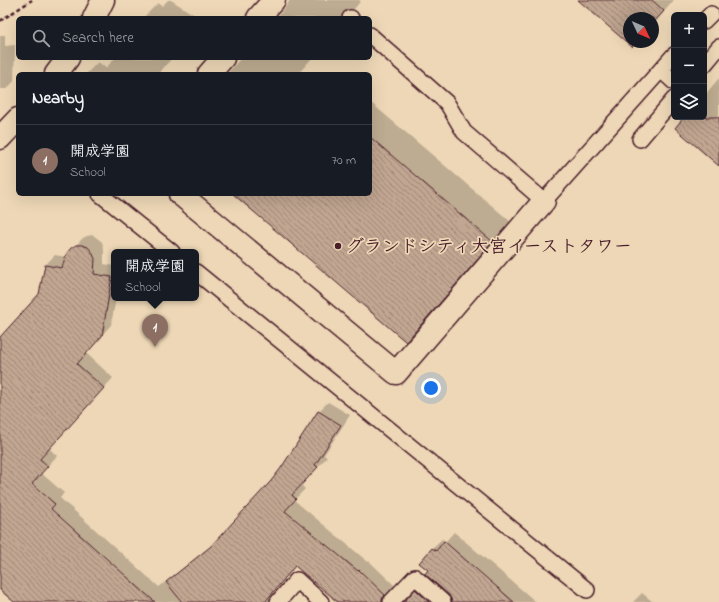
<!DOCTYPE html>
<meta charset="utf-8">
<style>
:root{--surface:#171b24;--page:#20242c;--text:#f1f3f6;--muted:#9ea1a6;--line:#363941;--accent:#a6949b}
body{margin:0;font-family:"Indie Flower","Klee One",sans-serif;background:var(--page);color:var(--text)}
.controls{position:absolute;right:12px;top:12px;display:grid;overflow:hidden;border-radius:6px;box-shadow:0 4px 16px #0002}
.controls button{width:36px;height:36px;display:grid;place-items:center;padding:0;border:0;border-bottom:1px solid var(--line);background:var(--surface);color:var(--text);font:20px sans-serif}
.compass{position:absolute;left:623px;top:12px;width:36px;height:36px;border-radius:50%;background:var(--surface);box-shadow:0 4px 16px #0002;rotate:134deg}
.you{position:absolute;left:431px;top:388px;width:14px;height:14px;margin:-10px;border:3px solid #fff;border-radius:50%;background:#1a73e8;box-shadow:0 0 0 6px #1a73e833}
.badge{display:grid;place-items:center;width:26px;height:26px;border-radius:50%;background:var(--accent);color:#fff;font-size:13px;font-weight:700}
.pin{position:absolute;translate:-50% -33px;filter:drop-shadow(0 1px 2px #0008)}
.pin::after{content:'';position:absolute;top:21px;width:14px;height:12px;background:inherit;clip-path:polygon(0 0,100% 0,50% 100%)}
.popup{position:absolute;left:111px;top:249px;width:88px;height:52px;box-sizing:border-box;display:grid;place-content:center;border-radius:6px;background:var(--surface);filter:drop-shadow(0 1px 3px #0005);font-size:13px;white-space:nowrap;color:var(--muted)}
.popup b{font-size:15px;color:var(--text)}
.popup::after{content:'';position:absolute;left:50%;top:100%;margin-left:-8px;border:8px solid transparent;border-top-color:var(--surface)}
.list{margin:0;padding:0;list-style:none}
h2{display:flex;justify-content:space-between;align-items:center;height:52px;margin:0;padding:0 16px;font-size:17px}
h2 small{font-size:13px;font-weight:400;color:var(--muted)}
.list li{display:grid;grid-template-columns:26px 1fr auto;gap:12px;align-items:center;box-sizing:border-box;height:72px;padding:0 16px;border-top:1px solid var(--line)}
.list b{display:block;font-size:15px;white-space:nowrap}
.list p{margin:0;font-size:13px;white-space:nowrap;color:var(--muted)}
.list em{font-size:13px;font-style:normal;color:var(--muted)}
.icon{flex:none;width:22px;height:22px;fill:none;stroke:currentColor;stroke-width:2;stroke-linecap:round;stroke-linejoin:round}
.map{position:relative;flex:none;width:719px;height:602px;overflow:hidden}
.search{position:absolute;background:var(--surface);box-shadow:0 4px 16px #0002;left:16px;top:16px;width:356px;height:44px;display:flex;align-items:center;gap:10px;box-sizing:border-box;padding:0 14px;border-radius:6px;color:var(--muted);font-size:15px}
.panel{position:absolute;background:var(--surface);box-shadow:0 4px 16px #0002;left:16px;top:72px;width:356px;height:124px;border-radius:6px}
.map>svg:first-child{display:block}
.shadow{fill:#0003}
.building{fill:url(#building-back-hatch);stroke:#4a1f2b}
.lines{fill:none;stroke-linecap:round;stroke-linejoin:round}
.service-casing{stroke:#4a1f2b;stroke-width:18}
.minor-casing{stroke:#4a1f2b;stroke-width:25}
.secondary-casing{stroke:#4a1f2b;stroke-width:25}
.path{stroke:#4a1f2b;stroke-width:2.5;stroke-dasharray:4 3;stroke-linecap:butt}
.service{stroke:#edd7b6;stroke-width:15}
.minor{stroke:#edd7b6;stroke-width:22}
.secondary{stroke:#edd7b6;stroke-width:22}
.poi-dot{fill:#4a1f2b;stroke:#edd7b6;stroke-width:1.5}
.labels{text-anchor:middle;stroke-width:3.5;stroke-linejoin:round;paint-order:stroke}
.poi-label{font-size:18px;font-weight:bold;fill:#4a1f2b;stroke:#edd7b6;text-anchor:start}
</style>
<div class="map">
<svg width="719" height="602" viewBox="0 0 719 602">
<defs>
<pattern id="building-back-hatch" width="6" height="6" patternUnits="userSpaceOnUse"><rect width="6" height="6" fill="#c1a691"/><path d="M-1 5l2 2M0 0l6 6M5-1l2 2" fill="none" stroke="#9f8777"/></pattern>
</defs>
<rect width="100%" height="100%" fill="#edd7b6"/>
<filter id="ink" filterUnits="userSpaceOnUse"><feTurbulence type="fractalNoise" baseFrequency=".025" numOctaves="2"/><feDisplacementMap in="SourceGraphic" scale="8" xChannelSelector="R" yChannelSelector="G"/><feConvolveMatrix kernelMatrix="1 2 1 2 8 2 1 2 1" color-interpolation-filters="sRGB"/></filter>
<g filter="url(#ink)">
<g class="shadow">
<polygon points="168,0 171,0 199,18 143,18 158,3 162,6"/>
<polygon points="290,0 360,0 360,2 346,18 276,18 284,9"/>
<polygon points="580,0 674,0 653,25 653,18 629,18 629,42 636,42 632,46"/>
<polygon points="0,35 5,35 5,46 15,45 14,81 7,89 0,89"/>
<polygon points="115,58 172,58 158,74 86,74 98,62 106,68"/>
<polygon points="241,58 312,58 298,74 227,74"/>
<polygon points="719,78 719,162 686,117 704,117 704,96"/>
<polygon points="370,102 511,222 424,322 406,341 235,194 370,194"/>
<polygon points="93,235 97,238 102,242 104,249 104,264 114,266 114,298 116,298 111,325 86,353 113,378 49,448 57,456 41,473 64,493 60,498 159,587 218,540 282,469 319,411 328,402 350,415 324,455 327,457 301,485 305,489 294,500 368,562 369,561 394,585 392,590 392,595 399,601 404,601 408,599 426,580 447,599 453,602 452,598 430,570 432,548 442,539 446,541 454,532 536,602 335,602 331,598 333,596 296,565 272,594 281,602 15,602 0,588 0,339 40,294 45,265 55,255 66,257 72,249 83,238 87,236"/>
<polygon points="642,593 653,602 633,602"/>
</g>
<g class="building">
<polygon points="578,0 652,0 664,11 653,23 653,18 629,18 629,42 637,42 632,47"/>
<polygon points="684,117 719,117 719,166 675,128"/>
<polygon points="370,137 493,242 406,342 233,194 370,194"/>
<polygon points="76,245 82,245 88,247 92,252 95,259 94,274 112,277 102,336 77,364 104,388 40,459 48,466 32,484 55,504 51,509 155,602 14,602 0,590 0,337 39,294 45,265 62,268 66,254 71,248"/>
<polygon points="318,411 341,425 315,465 318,467 292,495 296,499 285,511 358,571 359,570 385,595 382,599 382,602 338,602 295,566 265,602 182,602 166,582 210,547 271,481 281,468"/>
<polygon points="444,541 460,555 514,602 452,602 451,599 449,595 425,574 428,570 419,563 432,548 436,551"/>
<polygon points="415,589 429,602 404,602"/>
</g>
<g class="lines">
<defs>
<g id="service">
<polyline points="350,18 351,18"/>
<polyline points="704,21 711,14"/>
<polyline points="370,35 447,103 464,132 544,201 674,55"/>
<polyline points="704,65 719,47"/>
<polyline points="661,70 674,82"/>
<polyline points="640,139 674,99"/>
<polyline points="100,194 172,252"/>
<polyline points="196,272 587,590"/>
<polyline points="278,602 297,580 321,602"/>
<polyline points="391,602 415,577 443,602"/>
</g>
<g id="minor">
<polyline points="258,18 274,0"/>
<polyline points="209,74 223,58"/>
<polyline points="180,194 396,373 544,201"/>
</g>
<g id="secondary">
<polyline points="94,18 103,0"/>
<polyline points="56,74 68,58"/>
<polyline points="0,138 18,119"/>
</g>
</defs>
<use href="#service" class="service-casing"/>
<use href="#minor" class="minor-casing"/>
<use href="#secondary" class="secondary-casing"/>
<polyline class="path" points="0,21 32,0"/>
<use href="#service" class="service"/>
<use href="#minor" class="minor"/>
<use href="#secondary" class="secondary"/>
</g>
</g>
<circle class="poi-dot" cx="338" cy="246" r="4"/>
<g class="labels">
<g class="poi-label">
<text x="346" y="252">グランドシティ大宮イーストタワー</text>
</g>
</g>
</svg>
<div class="controls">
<button>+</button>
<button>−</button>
<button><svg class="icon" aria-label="layers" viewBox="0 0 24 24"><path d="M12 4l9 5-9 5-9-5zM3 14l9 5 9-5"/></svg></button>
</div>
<svg class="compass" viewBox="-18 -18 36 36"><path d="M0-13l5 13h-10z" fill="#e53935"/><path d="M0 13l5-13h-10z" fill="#9ea1a6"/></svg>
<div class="you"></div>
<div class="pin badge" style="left:155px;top:347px;background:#8d6e63">1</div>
<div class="popup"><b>開成学園</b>School</div>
<div class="search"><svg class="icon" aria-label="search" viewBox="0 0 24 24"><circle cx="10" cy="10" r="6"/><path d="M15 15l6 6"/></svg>Search here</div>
<section class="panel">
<h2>Nearby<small></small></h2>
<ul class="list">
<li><span class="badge" style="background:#8d6e63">1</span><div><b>開成学園</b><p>School</p></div><em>70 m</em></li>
</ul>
</section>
</div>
